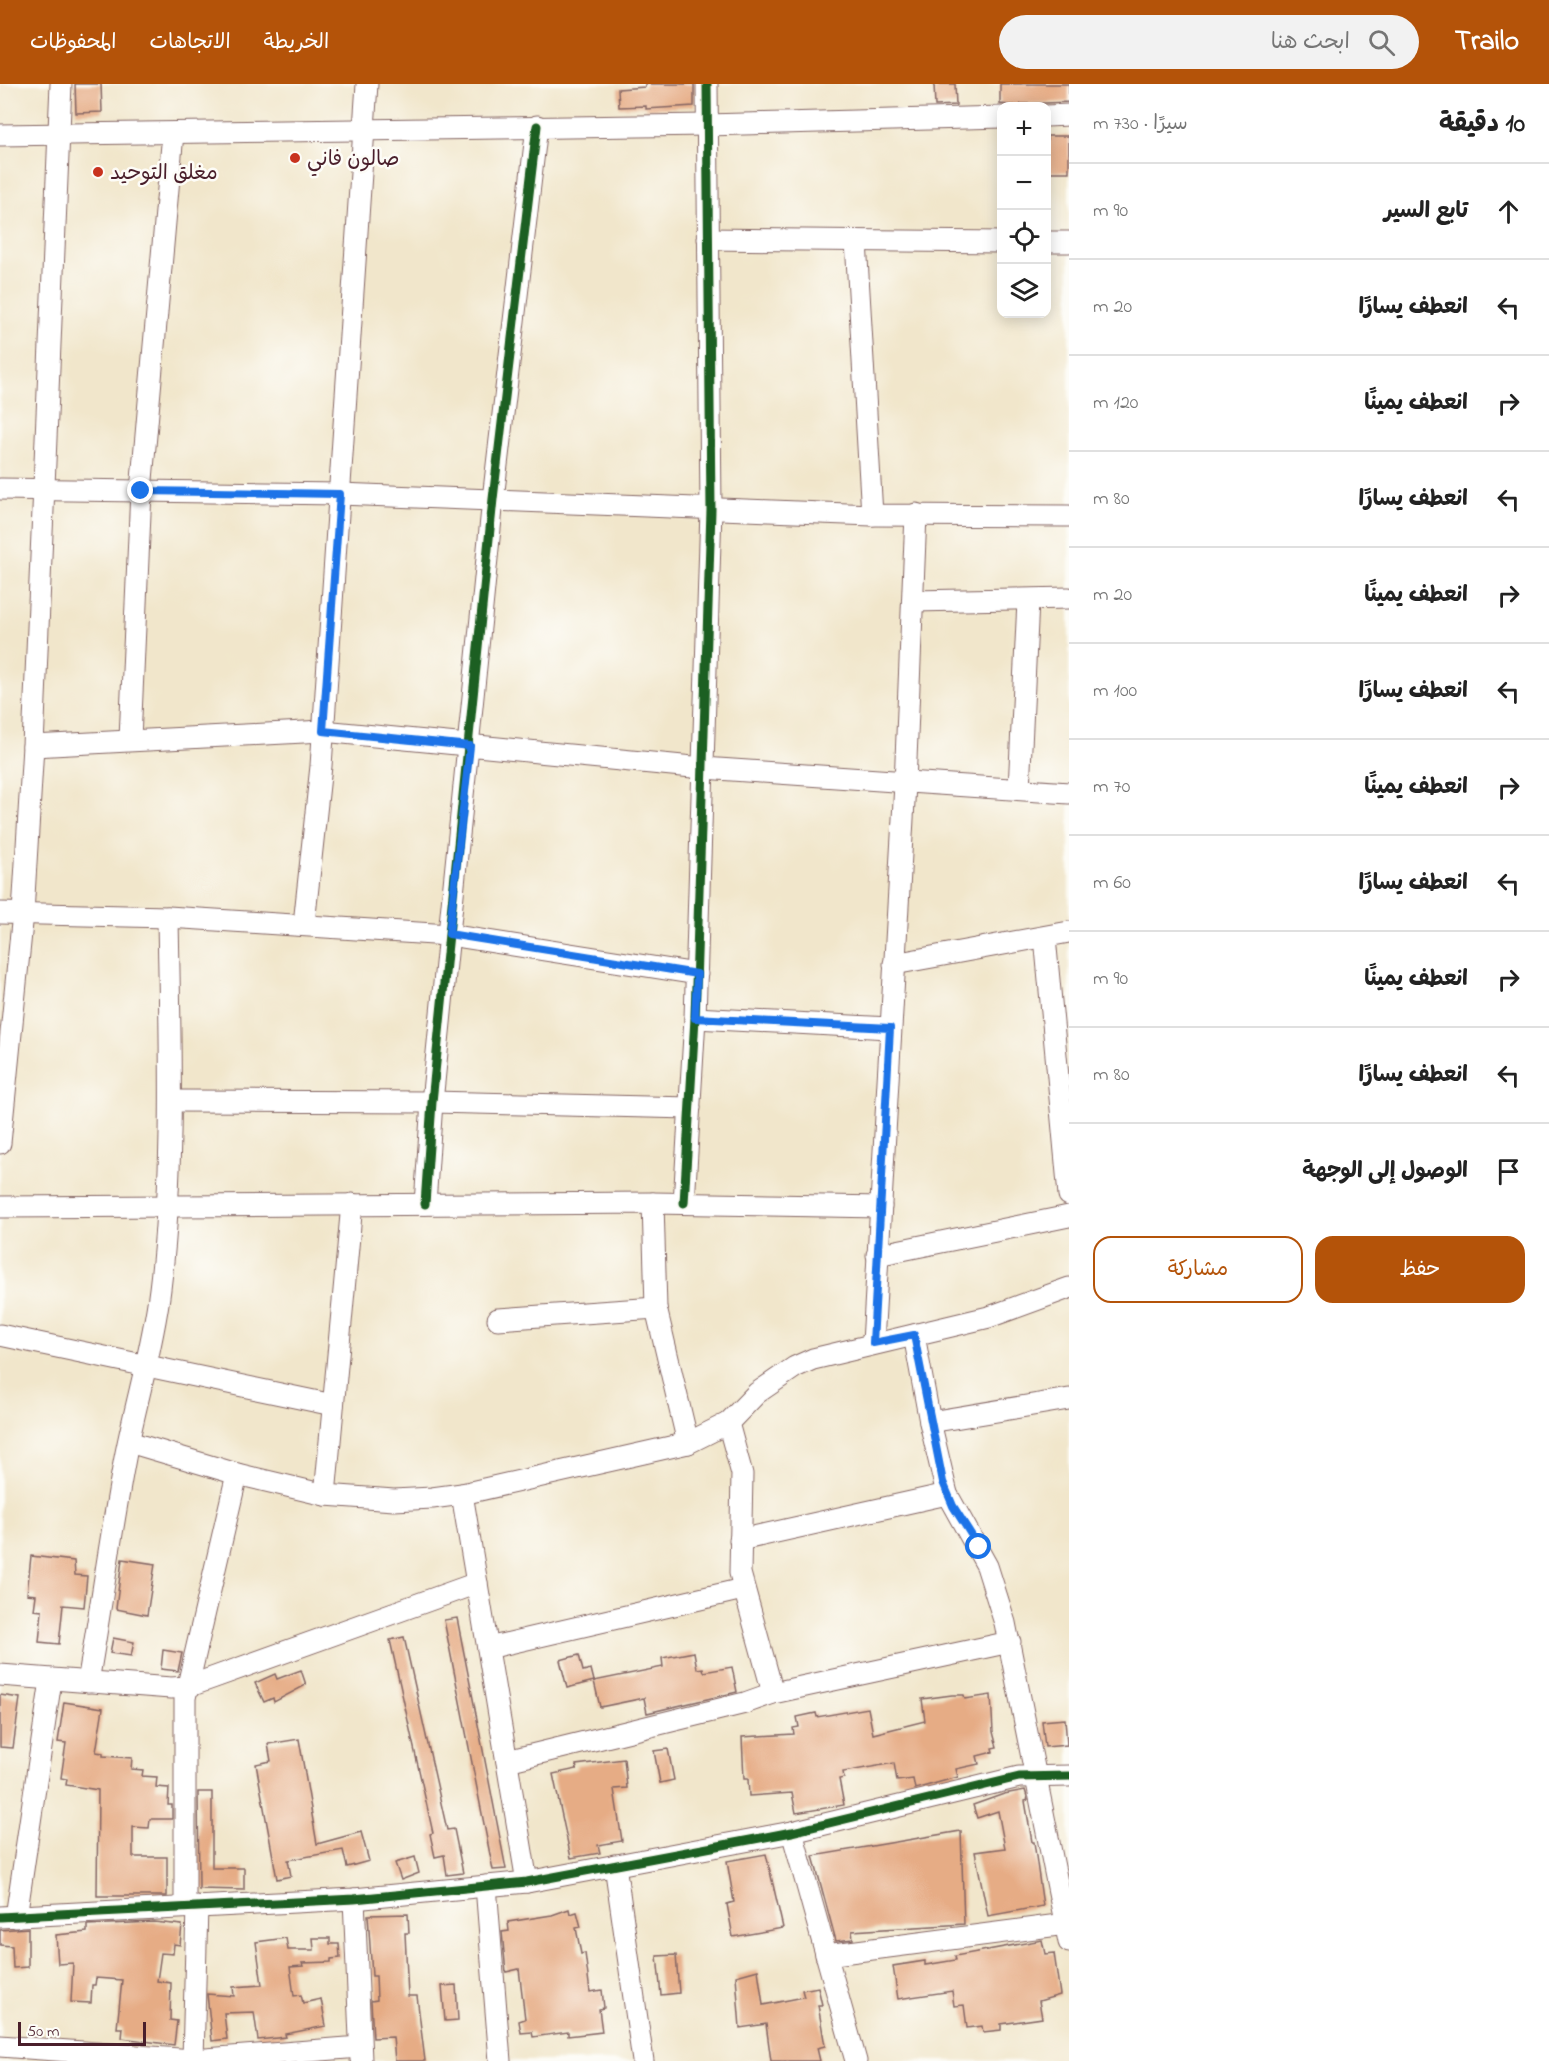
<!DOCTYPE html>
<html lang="ar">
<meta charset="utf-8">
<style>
:root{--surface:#fff;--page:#f2f2f2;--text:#222;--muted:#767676;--line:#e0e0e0;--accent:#b45309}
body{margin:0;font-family:"Indie Flower","Playpen Sans Arabic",sans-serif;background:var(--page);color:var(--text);direction:rtl}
.controls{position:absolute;right:18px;top:18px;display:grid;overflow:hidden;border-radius:12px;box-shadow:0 3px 15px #0003}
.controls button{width:54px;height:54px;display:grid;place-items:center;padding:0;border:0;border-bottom:2px solid var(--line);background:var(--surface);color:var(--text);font:30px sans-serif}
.scale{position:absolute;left:18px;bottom:15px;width:128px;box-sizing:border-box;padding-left:6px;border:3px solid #4a1f2b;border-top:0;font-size:16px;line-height:21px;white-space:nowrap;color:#4a1f2b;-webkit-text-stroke:4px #fdfcf7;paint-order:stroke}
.stop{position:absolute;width:18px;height:18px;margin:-14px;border:4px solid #1a73e8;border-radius:50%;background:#fff}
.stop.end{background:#1a73e8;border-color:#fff;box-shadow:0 2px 6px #0008}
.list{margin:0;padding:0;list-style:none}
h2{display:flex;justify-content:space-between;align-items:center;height:78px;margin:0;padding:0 24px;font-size:26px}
h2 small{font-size:20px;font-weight:400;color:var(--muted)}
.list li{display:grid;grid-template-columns:39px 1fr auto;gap:18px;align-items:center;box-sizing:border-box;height:96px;padding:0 24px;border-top:2px solid var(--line)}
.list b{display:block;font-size:22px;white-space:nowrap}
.list em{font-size:20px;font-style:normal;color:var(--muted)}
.actions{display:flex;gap:12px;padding:18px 24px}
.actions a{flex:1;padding:14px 0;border:2px solid var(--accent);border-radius:18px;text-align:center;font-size:21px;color:var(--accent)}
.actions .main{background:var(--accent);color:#fff}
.icon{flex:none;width:33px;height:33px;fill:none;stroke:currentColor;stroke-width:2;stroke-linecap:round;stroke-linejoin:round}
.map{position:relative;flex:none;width:1069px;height:1977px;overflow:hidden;direction:ltr}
header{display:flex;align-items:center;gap:36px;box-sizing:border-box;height:84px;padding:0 30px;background:var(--accent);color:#fff}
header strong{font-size:28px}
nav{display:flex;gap:33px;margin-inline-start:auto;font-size:21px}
.search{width:420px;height:54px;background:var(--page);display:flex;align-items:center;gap:15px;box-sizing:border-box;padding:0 21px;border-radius:33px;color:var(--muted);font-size:22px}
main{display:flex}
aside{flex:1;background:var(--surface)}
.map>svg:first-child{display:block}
.building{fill:#e6ac85}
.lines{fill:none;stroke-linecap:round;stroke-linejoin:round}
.minor-casing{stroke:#846563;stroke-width:23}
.minor{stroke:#fff;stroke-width:21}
.cycleway-casing{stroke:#fdfcf7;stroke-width:13}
.cycleway{stroke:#1b5e20;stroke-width:9}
.route{stroke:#1a73e8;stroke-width:8}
.poi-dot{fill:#c8321e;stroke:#fdfcf7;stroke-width:2}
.labels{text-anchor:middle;stroke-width:5;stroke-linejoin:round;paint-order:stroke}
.poi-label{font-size:21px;fill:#4a1f2b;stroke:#fdfcf7;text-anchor:start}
</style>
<header>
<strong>Trailo</strong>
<div class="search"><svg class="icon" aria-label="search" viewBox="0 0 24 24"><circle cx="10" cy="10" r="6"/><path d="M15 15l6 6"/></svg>ابحث هنا</div>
<nav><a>الخريطة</a><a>الاتجاهات</a><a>المحفوظات</a></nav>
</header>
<main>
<aside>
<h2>10 دقيقة<small>سيرًا · 730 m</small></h2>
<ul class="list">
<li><svg class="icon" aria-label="ahead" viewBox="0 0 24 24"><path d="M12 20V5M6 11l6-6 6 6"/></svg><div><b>تابع السير</b></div><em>90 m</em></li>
<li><svg class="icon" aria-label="left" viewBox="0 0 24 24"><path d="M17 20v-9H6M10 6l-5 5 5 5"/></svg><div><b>انعطف يسارًا</b></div><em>20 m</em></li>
<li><svg class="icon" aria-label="right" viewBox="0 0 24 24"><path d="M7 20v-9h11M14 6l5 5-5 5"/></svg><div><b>انعطف يمينًا</b></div><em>120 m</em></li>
<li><svg class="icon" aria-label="left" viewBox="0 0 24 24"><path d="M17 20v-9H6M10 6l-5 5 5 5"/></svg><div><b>انعطف يسارًا</b></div><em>80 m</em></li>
<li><svg class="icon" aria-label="right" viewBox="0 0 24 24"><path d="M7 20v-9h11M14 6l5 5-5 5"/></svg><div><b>انعطف يمينًا</b></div><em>20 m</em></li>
<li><svg class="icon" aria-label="left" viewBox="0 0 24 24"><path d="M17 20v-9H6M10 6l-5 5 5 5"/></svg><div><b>انعطف يسارًا</b></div><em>100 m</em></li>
<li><svg class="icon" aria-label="right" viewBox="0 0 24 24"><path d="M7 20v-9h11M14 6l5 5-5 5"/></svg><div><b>انعطف يمينًا</b></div><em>70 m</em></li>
<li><svg class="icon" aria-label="left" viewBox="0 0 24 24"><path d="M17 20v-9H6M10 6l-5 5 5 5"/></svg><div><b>انعطف يسارًا</b></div><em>60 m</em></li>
<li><svg class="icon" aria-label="right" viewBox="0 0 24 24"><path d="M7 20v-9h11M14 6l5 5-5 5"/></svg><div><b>انعطف يمينًا</b></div><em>90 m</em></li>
<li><svg class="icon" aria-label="left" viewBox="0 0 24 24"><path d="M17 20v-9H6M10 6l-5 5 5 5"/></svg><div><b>انعطف يسارًا</b></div><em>80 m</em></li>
<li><svg class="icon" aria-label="arrive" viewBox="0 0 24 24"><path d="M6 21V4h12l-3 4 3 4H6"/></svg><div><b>الوصول إلى الوجهة</b></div></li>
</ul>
<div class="actions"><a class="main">حفظ</a><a>مشاركة</a></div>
</aside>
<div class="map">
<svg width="1069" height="1977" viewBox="0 0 1069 1977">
<rect width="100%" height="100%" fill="#fdfcf7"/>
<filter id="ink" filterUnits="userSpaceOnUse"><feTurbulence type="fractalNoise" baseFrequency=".0167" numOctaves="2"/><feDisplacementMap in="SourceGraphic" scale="12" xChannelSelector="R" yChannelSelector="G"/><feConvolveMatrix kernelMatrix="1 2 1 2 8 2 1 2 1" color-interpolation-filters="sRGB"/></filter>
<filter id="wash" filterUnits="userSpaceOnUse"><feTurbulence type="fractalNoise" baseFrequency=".008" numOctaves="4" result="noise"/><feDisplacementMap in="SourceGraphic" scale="24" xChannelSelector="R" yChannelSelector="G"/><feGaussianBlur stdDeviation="1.35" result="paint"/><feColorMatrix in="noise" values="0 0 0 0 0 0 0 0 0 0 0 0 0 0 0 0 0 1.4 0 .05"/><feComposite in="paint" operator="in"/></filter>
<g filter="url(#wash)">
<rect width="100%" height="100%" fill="#f1e6cb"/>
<g id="blocks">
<g class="building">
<polygon points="75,0 101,0 102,28 76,29"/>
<polygon points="645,0 694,0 694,22 646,25 646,22 619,23 618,5 645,3"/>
<polygon points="934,0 955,0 956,21 935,22"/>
<polygon points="1000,0 1069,0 1069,18 1021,20 1021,22 1000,20"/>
<rect x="1047" y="52" width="22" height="36"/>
<polygon points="31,1472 74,1477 75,1491 87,1492 84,1523 63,1521 59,1560 39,1558 42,1527 34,1526 36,1511 27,1510"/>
<polygon points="122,1475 155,1480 147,1531 116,1525"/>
<polygon points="457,1534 474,1620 506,1785 493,1786 444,1536"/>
<polygon points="404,1553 447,1746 454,1745 463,1789 447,1791 444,1771 435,1773 430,1750 433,1749 390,1556"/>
<polygon points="113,1554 134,1558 131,1572 110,1569"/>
<polygon points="163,1566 182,1569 178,1587 161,1585"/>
<polygon points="694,1568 697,1585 703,1584 704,1588 732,1583 737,1608 647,1629 644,1614 600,1623 594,1597 663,1583 662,1574"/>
<polygon points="579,1571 583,1587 591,1585 594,1597 567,1604 560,1576"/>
<polygon points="301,1586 306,1601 274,1618 273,1614 264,1618 255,1599 275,1590 277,1595"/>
<polygon points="0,1611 20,1614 13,1664 0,1663"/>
<polygon points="952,1611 964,1611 965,1615 991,1611 993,1648 997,1663 992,1664 993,1668 977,1672 979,1680 956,1685 958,1693 915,1705 913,1695 897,1697 894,1679 843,1688 844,1694 839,1695 844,1721 796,1729 792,1709 749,1712 748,1695 744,1695 742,1653 794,1650 793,1644 799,1643 797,1633 816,1629 817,1633 868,1624 873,1650 925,1637 922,1615"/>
<polygon points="64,1618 103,1624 96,1668 103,1669 103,1672 132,1674 131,1685 143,1686 142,1692 157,1693 156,1703 169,1704 168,1721 172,1721 172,1735 150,1735 149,1744 133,1743 133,1773 167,1773 167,1812 97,1812 98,1706 66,1701 67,1695 61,1694 66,1659 58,1658"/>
<polygon points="1065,1635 1067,1661 1045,1663 1042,1637"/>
<polygon points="299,1655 317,1760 361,1748 369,1777 347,1783 343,1766 288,1776 291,1792 277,1795 256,1680 271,1677 268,1660"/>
<polygon points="668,1665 674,1696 660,1699 654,1667"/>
<polygon points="624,1675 627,1704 614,1705 622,1757 598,1761 600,1769 571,1774 553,1690 577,1685 576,1681"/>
<polygon points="1025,1706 1028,1716 1025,1717 1032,1758 1034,1758 1043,1822 988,1832 975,1768 1005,1764 998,1727 977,1734 973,1721 1004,1710"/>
<polygon points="198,1708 212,1708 212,1784 244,1784 244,1806 199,1805"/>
<polygon points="961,1747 964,1840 852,1847 853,1855 836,1857 813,1772"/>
<polygon points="766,1770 783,1844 733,1853 727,1820 734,1818 727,1777"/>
<polygon points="415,1773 419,1789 401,1796 395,1779"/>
<polygon points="569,1825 570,1830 577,1828 581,1843 576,1844 581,1870 585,1869 590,1908 602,1906 604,1924 599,1925 602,1948 568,1952 568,1948 533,1953 532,1948 521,1949 519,1937 525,1935 519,1885 506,1888 502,1848 509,1847 508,1838 552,1831"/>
<polygon points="408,1830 409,1849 405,1849 408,1912 417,1912 425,1977 395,1977 393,1953 373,1954 371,1917 377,1916 376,1892 372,1892 368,1831"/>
<polygon points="154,1838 182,1841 180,1861 174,1860 173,1870 161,1869 157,1897 171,1899 170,1936 177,1937 174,1961 122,1954 123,1944 117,1944 122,1896 96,1894 95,1901 92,1901 91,1919 71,1918 73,1879 58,1880 56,1851 87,1848 87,1841"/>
<polygon points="28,1844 28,1883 13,1884 12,1862 0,1861 0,1846"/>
<polygon points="286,1854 288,1866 314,1866 313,1854 330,1854 330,1860 339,1860 340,1874 331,1875 331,1878 302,1879 303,1882 290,1883 294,1912 301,1911 303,1919 321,1915 326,1942 285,1950 286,1953 258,1956 254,1928 224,1929 227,1955 212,1957 207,1910 234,1912 233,1903 262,1901 256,1858"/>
<polygon points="1042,1856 1045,1870 1054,1869 1060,1911 1039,1917 1042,1934 1001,1940 1001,1946 983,1948 982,1942 967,1944 964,1921 954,1922 952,1907 898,1915 893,1882 925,1877 925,1881 956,1876 955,1872"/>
<polygon points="676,1871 679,1909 661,1911 657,1872"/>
<polygon points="758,1886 763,1921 804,1913 802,1906 818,1903 822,1921 818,1921 825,1962 817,1964 820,1977 771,1977 766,1940 740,1944 736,1892"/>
<polygon points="456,1901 458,1936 445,1937 442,1902"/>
</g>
</g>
</g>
<g filter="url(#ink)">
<use href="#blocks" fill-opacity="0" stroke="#846563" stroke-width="1.5"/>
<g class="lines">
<defs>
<g id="minor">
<polyline points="1046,32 1069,31"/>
<polyline points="0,51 707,41 1002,33"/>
<polyline points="708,155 1002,158"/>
<polyline points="856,157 872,431"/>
<polyline points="1046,158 1069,158"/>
<polyline points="0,405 340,410 872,431 1069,432"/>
<polyline points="914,517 1069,514"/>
<polyline points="130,655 141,407 173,49"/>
<polyline points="33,662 323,647 703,684 1069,709"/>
<polyline points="1019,705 1028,517"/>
<polyline points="0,829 168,833 449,851 697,890"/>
<polyline points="304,840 321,682 367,0"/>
<polyline points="1045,853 1069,1111"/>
<polyline points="894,880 1069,848"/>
<polyline points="695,934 890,944"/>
<polyline points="171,1017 432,1018 690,1024"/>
<polyline points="0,1059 23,829 33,662 61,0"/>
<polyline points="653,1119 656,1224 688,1359"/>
<polyline points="684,1119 695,934 711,426 707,0"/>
<polyline points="425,1120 432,1018 493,415 537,42"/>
<polyline points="0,1123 653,1119 881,1123"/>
<polyline points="877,1171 1069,1132"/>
<polyline points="498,1235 656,1224"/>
<polyline points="0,1251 333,1321"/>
<polyline points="914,1251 930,1338 947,1410 987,1482 1005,1539 1069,1858"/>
<polyline points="873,1259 905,700 916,430"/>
<polyline points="930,1338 1069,1315"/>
<polyline points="728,1339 742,1390 740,1489 773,1609"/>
<polyline points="129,1358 237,1390 325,1411 394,1416 432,1414 462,1410 688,1359 728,1339 757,1309 795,1283 813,1275 989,1233 1069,1204"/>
<polyline points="462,1410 527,1798"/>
<polyline points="325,1411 352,1120"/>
<polyline points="740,1456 947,1410"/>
<polyline points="488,1564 743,1505"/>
<polyline points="0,1591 171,1604 187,1603 477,1499"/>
<path d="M88 1598C101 1524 111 1448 125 1374 136 1317 153 1263 160 1205 175 1082 170 957 168 833"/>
<polyline points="507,1677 745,1619 773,1609 1010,1558"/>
<polyline points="792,1748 856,1977"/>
<polyline points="615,1781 643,1977"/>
<polyline points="486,1802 500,1977"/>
<polyline points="354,1815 361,1976"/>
<polyline points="185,1823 185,1614 237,1390"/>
<polyline points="0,1833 354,1815 527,1798 792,1748 1019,1693 1069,1692"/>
<polyline points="16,1833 51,1596"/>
<polyline points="826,1871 1066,1840"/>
<polyline points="0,1962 193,1976 360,1963"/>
<polyline points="193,1976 197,1822"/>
</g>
</defs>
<use href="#minor" class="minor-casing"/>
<use href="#minor" class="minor"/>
<defs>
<g id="cycleway">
<polyline points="684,1119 695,934 711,426 707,0"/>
<polyline points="425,1120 432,1018 493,415 537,42"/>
<polyline points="0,1833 354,1815 527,1798 792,1748 1019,1693 1069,1692"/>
</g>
</defs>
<use href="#cycleway" class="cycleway-casing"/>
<use href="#cycleway" class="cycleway"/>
</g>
</g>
<g class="lines" filter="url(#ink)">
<polyline class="route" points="141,407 340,410 323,647 470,662 449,850 697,890 695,934 890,944 873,1259 914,1251 943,1398 953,1422 979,1463"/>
</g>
<g class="poi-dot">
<circle cx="295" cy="74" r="6"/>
<circle cx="98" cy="88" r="6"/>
</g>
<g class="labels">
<g class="poi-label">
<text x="307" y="81">صالون فاني</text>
<text x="110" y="95">مغلق التوحيد</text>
</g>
</g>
</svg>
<div class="controls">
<button>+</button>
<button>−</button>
<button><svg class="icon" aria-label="locate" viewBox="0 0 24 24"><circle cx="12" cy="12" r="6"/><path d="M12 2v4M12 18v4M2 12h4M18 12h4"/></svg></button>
<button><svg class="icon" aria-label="layers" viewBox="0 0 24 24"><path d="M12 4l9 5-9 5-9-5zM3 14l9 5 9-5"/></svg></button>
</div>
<div class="scale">50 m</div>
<div class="stop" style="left:979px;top:1463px"></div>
<div class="stop end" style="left:141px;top:407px"></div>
</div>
</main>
